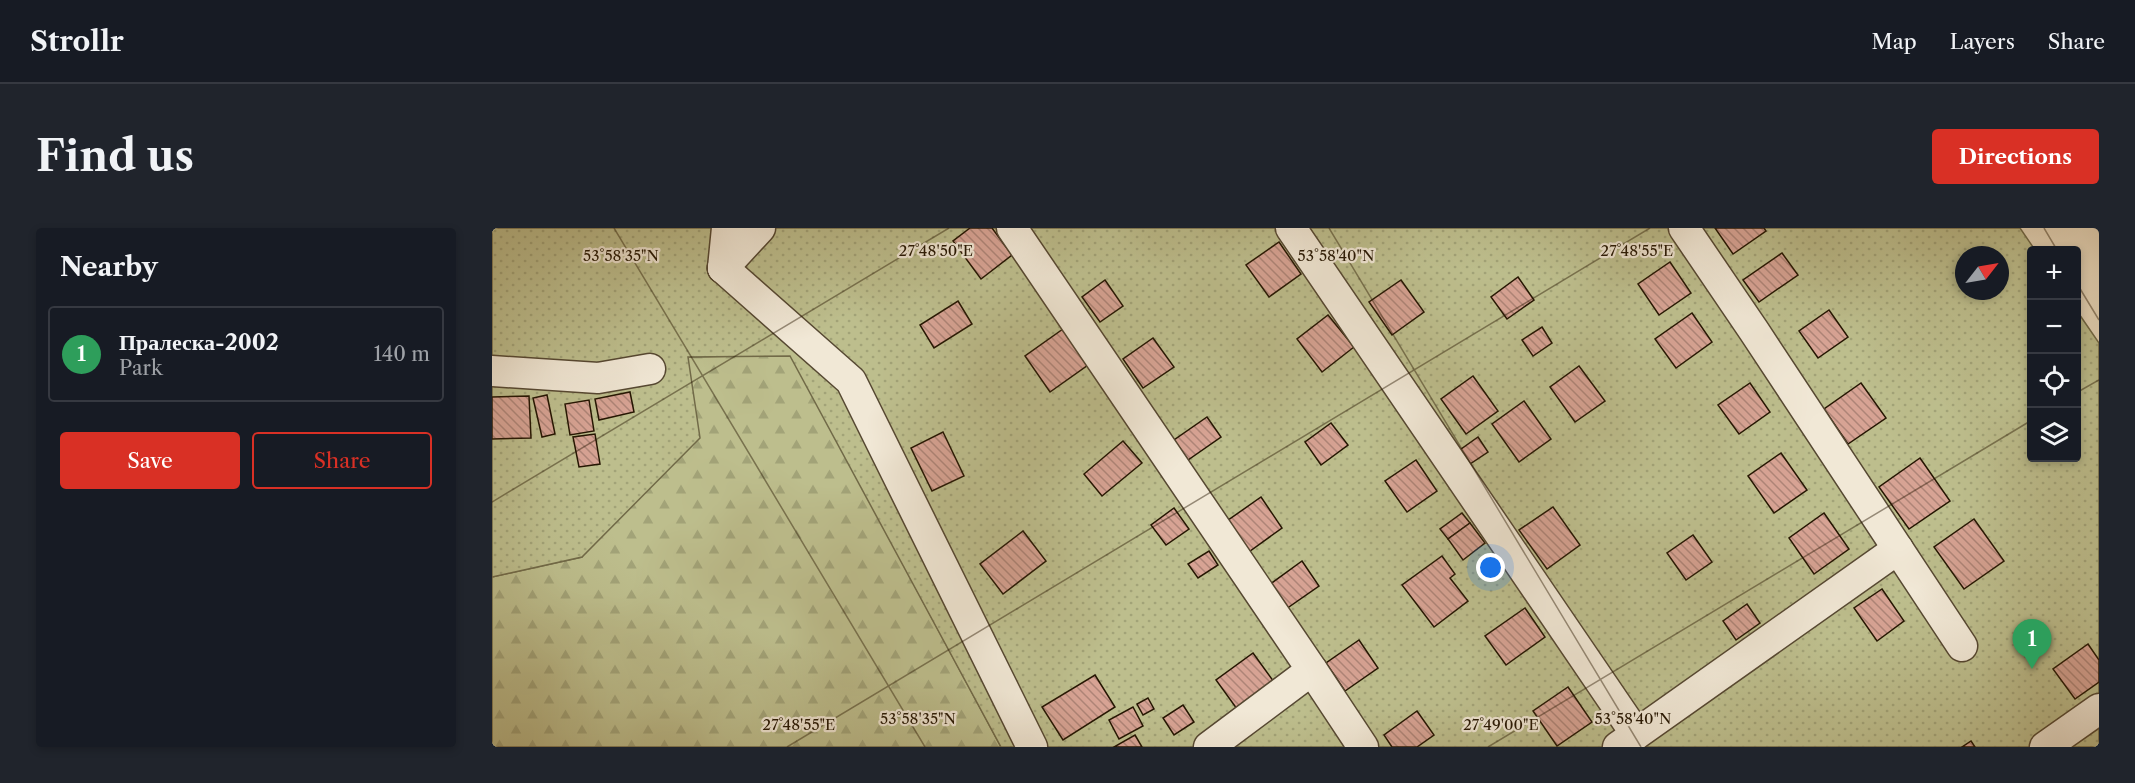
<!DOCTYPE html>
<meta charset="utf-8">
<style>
:root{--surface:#171b24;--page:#20242c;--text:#f1f3f6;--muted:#9ea1a6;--line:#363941;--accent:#d93025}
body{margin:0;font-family:"Libre Caslon Text",serif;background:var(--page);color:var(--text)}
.controls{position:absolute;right:18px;top:18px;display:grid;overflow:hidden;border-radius:6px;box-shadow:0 3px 9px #0003}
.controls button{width:54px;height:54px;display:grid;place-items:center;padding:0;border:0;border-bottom:2px solid var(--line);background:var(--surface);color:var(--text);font:30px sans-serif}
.compass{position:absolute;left:1463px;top:18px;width:54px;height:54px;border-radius:50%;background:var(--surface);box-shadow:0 3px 9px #0003;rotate:59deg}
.you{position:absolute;left:999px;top:340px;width:21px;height:21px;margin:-15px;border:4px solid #fff;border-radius:50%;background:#1a73e8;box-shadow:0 0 0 9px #1a73e833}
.badge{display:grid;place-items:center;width:39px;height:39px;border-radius:50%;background:var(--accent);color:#fff;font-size:20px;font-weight:700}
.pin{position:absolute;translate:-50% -50px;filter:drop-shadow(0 2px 3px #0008)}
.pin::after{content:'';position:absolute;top:32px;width:21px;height:18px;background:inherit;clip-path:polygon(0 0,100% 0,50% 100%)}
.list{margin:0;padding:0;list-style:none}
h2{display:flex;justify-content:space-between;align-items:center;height:78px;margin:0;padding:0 24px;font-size:26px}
h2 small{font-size:20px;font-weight:400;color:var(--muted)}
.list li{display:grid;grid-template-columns:39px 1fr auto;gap:18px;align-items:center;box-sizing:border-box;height:96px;margin:0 12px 12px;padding:0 12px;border:2px solid var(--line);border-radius:6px}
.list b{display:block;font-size:22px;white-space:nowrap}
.list p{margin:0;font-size:20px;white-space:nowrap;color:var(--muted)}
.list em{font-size:20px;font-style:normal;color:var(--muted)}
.actions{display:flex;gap:12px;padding:18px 24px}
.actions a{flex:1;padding:14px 0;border:2px solid var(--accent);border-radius:6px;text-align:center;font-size:21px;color:var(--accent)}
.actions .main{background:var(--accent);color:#fff}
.icon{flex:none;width:33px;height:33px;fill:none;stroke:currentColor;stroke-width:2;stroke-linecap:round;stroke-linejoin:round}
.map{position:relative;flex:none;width:1607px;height:519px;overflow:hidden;border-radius:6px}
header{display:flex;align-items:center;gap:36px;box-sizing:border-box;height:84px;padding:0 30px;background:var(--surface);border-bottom:2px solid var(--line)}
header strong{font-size:28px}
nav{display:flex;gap:33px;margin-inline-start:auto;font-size:21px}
.intro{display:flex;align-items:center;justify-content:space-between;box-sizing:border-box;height:144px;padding:0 36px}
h1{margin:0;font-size:42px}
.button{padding:15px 27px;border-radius:6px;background:var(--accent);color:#fff;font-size:21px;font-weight:700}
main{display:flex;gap:36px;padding:0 36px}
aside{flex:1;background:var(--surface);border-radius:6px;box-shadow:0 3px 9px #0003}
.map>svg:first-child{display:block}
.forest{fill:url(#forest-firs);stroke:#716a48;stroke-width:1.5}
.garden{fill:url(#garden-dots);stroke:#716a48;stroke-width:1.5;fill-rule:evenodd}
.building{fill:url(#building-back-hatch);stroke:#251602;stroke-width:1.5}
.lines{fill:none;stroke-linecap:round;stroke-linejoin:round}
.minor-casing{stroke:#564832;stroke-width:33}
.minor{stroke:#f1e8d6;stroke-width:30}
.ticks{fill:none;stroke:#251602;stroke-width:1.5;stroke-opacity:0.45}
.ticks-label{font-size:15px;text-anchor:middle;fill:#251602;stroke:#f1e8d6;stroke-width:4.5;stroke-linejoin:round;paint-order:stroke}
</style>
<header>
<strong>Strollr</strong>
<nav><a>Map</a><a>Layers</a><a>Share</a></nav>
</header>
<div class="intro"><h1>Find us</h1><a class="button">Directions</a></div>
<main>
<aside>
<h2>Nearby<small></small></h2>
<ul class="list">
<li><span class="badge" style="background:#2e9e5b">1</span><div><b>Пралеска-2002</b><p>Park</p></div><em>140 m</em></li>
</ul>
<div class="actions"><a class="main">Save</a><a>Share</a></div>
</aside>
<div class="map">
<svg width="1607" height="519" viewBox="0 0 1607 519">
<defs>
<pattern id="forest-firs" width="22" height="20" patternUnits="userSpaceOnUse" patternTransform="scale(1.5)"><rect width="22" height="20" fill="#bdbe8d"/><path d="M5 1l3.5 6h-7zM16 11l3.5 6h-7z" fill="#a2a378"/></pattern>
<pattern id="garden-dots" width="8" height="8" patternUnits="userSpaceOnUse" patternTransform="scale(1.5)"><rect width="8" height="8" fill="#bdbe8d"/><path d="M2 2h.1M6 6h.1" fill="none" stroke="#a2a378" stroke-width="1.8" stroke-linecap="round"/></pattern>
<pattern id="building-back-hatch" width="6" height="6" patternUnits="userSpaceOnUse" patternTransform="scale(1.5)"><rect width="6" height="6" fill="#d7a394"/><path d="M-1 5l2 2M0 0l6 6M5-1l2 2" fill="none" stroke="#ae8477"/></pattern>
</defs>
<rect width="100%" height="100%" fill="#eadcc0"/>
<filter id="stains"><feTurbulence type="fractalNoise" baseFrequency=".00333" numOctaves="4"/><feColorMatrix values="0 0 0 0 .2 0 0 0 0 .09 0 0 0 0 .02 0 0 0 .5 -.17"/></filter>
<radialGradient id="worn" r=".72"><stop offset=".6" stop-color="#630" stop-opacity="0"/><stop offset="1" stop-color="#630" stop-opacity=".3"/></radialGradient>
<polygon class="forest" points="299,127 509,519 0,519 0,349 90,329 196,129"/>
<path class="garden" d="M0 0H1528L1543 22H1540V230H1584L1585 83 1607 115V519H509L298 128 196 129 208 210 90 329 0 349ZM1472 27H1508V63H1472Z"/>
<g class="building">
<polygon points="478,0 500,0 520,27 489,51 461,13"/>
<polygon points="1223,0 1272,0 1274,3 1241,26"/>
<polygon points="787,14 809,46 777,69 754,37"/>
<polygon points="1290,25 1306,47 1267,74 1251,52"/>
<polygon points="1178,34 1199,65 1167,87 1146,56"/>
<polygon points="1026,49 1042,72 1015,91 999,69"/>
<polygon points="613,52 631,78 608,94 590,69"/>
<polygon points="909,52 932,84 900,107 877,74"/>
<polygon points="466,73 480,96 442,120 428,97"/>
<polygon points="1337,82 1356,109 1326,130 1307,103"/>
<polygon points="1200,85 1220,114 1184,140 1163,111"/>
<polygon points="836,87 862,119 830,144 805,111"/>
<polygon points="1050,99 1060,115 1041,128 1030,112"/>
<polygon points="571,101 596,137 558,164 533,128"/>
<polygon points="661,110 682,139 651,160 631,131"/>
<polygon points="1087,138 1113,173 1083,194 1058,159"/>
<polygon points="981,148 1006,183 974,206 949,171"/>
<polygon points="1258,155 1278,184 1247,206 1226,177"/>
<polygon points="1369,155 1394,190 1356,216 1332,181"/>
<polygon points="138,164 142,184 107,192 103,171"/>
<polygon points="55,167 63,206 50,209 41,170"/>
<polygon points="37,168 39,210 0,211 0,169"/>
<polygon points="97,172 102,203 78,207 73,176"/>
<polygon points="1032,173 1059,211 1027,234 1000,196"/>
<polygon points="715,189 729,209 696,232 682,212"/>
<polygon points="839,195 856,217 829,237 813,214"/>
<polygon points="451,204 472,248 440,263 419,220"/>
<polygon points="103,206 108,236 87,239 81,209"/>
<polygon points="986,209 996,224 975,238 965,224"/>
<polygon points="631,213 650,235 610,268 592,246"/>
<polygon points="1289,225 1315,262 1282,285 1256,248"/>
<polygon points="1428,230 1458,273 1417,301 1387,259"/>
<polygon points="924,232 945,263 915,284 893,253"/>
<polygon points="769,269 790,300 754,326 732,295"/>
<polygon points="1061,279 1088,317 1055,341 1027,302"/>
<polygon points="682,280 697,301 674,317 659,297"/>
<polygon points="970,285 978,295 956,311 948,301"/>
<polygon points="1332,285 1357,321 1322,346 1297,310"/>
<polygon points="1482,291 1512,333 1472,361 1442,319"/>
<polygon points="978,295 993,315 971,332 956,311"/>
<polygon points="531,303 554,333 511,366 488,336"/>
<polygon points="1201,307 1220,334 1194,352 1175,325"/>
<polygon points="717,323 726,337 706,350 696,336"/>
<polygon points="950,328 963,346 958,350 976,373 942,399 910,357"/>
<polygon points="810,333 827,358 794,381 777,357"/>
<polygon points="1390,361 1412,393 1385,413 1362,380"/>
<polygon points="1255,376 1268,395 1244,412 1231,393"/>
<polygon points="1033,380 1053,409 1014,437 993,408"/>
<polygon points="867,412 886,440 853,463 834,435"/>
<polygon points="1596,416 1607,432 1607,454 1583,471 1561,441"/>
<polygon points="761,425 782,454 745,481 724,452"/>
<polygon points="603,447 623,479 571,512 550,479"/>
<polygon points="1076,459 1100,494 1065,518 1041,483"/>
<polygon points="656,470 662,481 651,487 645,476"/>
<polygon points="691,477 702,494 682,507 671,490"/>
<polygon points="641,479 651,498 627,511 617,492"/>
<polygon points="925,483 942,507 925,519 900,519 892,507"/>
<polygon points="643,507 650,519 622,519"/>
<polygon points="1479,513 1483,519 1470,519"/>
</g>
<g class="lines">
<defs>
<g id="minor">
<polyline points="520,0 820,442 871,519"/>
<polyline points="799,0 1144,506"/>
<polyline points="1192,0 1262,103 1470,418"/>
<polyline points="231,40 359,153 540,519"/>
<polyline points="231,40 268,0"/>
<polyline points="231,40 235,0"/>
<polyline points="0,143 106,150 158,141"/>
<polyline points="717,519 820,442"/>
<polyline points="1126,519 1406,321"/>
<polyline points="1553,519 1607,481"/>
</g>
</defs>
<use href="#minor" class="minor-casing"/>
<use href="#minor" class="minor"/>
</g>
<path class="ticks" d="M122 0 433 519M837 0 1149 519M1552 0 1565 22M1584 54 1607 92M1584 165 1607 152M0 274 457 0M295 519 1158 0M996 519 1540 192"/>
<g class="ticks-label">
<text x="444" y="28">27°48'50"E</text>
<text x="1145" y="28">27°48'55"E</text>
<text x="129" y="33">53°58'35"N</text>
<text x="844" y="33">53°58'40"N</text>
<text x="426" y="496">53°58'35"N</text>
<text x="1141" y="496">53°58'40"N</text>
<text x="307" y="502">27°48'55"E</text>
<text x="1009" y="502">27°49'00"E</text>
</g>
<rect width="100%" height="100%" filter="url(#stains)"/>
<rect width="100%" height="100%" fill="url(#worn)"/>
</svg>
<div class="controls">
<button>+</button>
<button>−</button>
<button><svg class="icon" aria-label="locate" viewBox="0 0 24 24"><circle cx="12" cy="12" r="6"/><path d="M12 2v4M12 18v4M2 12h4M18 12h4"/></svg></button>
<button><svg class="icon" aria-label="layers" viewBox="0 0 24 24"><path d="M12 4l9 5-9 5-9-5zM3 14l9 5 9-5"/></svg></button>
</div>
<svg class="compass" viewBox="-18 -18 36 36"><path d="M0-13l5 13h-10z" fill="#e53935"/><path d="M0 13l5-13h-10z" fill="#9ea1a6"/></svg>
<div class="you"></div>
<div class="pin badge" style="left:1540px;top:441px;background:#2e9e5b">1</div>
</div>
</main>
